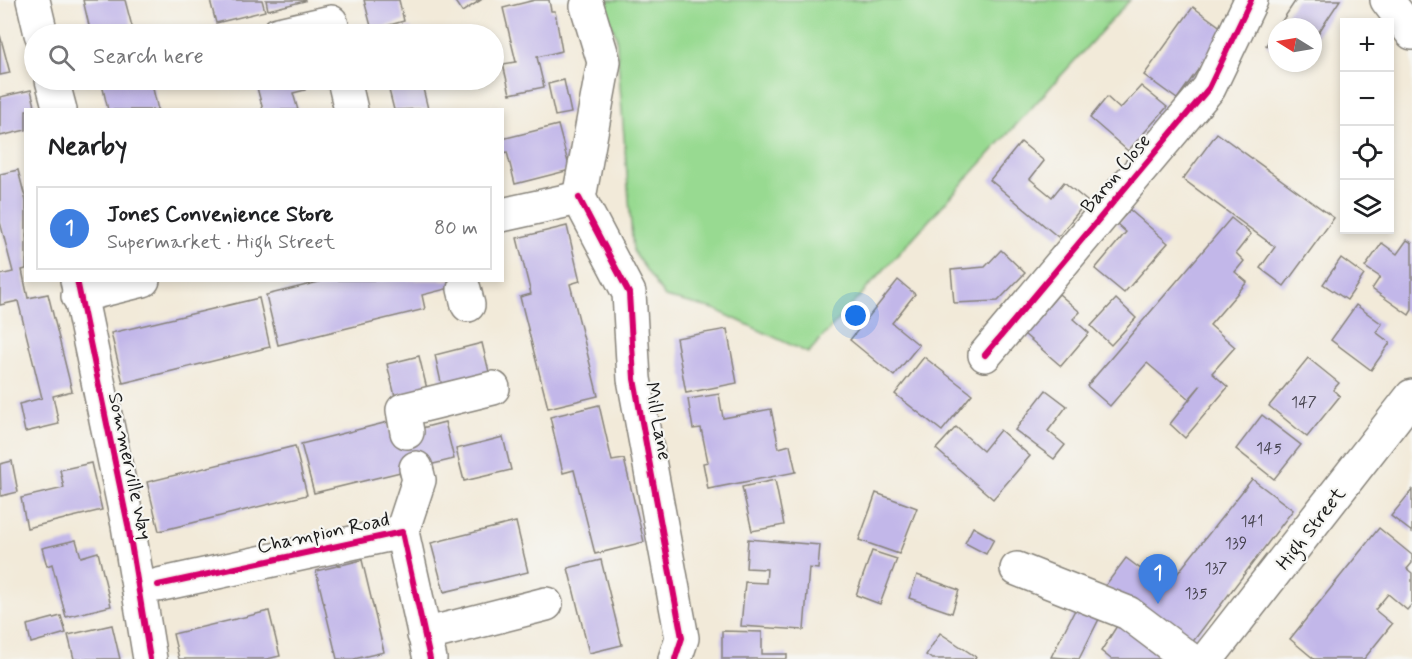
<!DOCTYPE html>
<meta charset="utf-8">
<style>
:root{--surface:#fff;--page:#f6f6f6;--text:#202124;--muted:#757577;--line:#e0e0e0;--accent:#b45309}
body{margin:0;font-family:Mynerve,sans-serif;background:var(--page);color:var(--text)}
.controls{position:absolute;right:18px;top:18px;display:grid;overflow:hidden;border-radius:0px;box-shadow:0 3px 9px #0003}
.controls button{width:54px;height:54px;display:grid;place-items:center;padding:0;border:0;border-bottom:2px solid var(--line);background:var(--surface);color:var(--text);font:30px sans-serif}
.compass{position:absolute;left:1268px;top:18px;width:54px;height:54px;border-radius:50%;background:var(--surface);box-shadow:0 3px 9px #0003;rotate:281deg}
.you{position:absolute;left:856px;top:316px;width:21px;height:21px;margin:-15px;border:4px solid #fff;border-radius:50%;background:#1a73e8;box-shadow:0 0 0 9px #1a73e833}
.badge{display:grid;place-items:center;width:39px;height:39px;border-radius:50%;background:var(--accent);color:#fff;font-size:20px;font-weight:700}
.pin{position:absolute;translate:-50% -50px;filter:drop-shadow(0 2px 3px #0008)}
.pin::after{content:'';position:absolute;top:32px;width:21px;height:18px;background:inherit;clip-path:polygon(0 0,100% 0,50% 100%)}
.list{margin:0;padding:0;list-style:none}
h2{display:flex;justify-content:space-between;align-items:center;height:78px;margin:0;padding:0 24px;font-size:26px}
h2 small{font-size:20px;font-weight:400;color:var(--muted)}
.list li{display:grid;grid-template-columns:39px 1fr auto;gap:18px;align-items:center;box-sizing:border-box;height:84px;margin:0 12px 12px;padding:0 12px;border:2px solid var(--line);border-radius:0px}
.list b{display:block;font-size:22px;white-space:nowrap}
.list p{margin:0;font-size:20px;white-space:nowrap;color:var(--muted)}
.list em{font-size:20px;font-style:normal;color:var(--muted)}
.icon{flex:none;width:33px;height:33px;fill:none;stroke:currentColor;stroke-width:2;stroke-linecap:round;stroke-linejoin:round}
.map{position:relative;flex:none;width:1412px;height:659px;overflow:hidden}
.search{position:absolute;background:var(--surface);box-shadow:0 3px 9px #0003;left:24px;top:24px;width:480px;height:66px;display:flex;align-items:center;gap:15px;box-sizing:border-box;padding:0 21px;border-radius:33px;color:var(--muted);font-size:22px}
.panel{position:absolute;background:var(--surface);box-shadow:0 3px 9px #0003;left:24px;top:108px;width:480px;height:174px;border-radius:0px}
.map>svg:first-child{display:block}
.green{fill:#98da91;stroke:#5a7b56;stroke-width:1.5}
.building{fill:#c2b7e9}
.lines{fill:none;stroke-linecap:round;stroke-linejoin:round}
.minor-casing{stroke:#87837a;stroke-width:36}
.major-casing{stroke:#87837a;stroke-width:36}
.minor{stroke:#fff;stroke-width:33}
.major{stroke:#fff;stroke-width:33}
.cycleway-casing{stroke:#f6f6f2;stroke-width:10}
.cycleway{stroke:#d6006c;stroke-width:6}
.labels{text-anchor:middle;stroke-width:4.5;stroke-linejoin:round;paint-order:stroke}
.number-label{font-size:16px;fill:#46434f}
.street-label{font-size:20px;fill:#1c1c1c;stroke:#f6f6f2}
</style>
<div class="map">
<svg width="1412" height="659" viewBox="0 0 1412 659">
<rect width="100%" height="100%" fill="#f6f6f2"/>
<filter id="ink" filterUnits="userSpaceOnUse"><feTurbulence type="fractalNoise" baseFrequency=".0167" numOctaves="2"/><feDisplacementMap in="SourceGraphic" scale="12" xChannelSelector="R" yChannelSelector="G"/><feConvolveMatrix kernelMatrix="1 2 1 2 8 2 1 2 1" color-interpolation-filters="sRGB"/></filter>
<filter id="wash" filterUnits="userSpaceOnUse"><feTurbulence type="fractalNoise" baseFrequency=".008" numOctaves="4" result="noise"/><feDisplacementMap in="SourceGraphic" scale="24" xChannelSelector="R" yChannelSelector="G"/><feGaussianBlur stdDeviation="1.35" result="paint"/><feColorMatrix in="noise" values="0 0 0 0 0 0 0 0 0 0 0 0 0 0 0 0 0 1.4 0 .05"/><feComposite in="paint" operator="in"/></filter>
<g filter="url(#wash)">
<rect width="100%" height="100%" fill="#f2ead9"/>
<polygon class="green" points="601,0 1130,0 808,353 714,309 665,297 633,251 616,35"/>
<g id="blocks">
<g class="building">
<polygon points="83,0 125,0 134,34 91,34"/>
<polygon points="210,0 262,0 265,11 216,23"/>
<polygon points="266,0 305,0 305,1 268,10"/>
<polygon points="364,0 399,0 404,21 372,30"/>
<polygon points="454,0 481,0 462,12"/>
<polygon points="535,0 549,0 551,11 555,11 562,51 537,57 544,87 510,94 503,64 516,62 503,8"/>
<polygon points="1296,0 1340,0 1313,41 1313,27 1278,27"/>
<polygon points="1193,7 1226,31 1177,99 1144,75"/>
<polygon points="411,27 412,34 384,34"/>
<polygon points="1277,29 1277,53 1266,45"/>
<polygon points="0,35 10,73 0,75"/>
<polygon points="101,80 151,80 158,110 108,110"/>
<polygon points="255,80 302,80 305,90 293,93 298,110 263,110"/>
<polygon points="410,80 421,80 428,109 394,110 388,86"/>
<polygon points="564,80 571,113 555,116 548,84"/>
<polygon points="1141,86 1167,107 1128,151 1090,118 1107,97 1120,109"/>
<polygon points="31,90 36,110 26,110 26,130 0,136 0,97"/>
<polygon points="558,125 570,170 515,184 507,152 502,154 502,139"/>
<polygon points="1217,133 1334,218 1284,286 1260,268 1275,247 1183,179"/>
<polygon points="1021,142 1044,161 1030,179 1052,197 1064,182 1087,201 1058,237 990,180"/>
<polygon points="18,170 26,201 26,269 22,270 28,298 48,294 72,391 53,396 59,424 25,432 19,404 42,398 18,301 0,305 0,275 13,272 0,222 0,174"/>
<polygon points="1130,210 1168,243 1124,293 1095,269 1126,232 1117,224"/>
<polygon points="1231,218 1251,234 1236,253 1244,261 1235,272 1247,282 1210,325 1235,347 1212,373 1228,387 1185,438 1170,424 1201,385 1189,399 1147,363 1110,406 1087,386"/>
<polygon points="567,226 580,281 570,284 598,396 548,408 520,297 531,294 517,238"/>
<polygon points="1407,240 1412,243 1412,310 1409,315 1372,289 1380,277 1365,267 1382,243 1397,254"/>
<polygon points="1001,250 1025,273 998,301 954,303 951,270 985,267"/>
<polygon points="1341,258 1364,275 1347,300 1323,284"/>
<polygon points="327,280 478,280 478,281 422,295 425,309 278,345 266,295"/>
<polygon points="898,280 915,294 892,323 919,345 894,376 850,340"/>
<polygon points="1059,294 1080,312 1073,319 1089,333 1061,366 1024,334"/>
<polygon points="259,298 270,347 123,383 111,333"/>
<polygon points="1116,299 1136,318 1111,345 1091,326"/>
<polygon points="1356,305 1382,324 1376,332 1390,343 1371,370 1331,340"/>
<polygon points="727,329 737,383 686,393 676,338"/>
<polygon points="482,343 490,376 442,387 435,355"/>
<polygon points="419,356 427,389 395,396 387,364"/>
<polygon points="924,357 972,394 942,431 895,394"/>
<polygon points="1308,358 1339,383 1333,390 1340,396 1307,437 1269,406"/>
<polygon points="1046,390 1067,406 1048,431 1065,445 1054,459 1015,430"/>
<polygon points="719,394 723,418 771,409 779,448 790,445 796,472 708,489 703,463 708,462 701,428 693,429 688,399"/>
<polygon points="599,405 612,461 624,459 644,542 595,554 574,470 563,473 550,417"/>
<polygon points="1262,415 1301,445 1274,479 1236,449"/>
<polygon points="388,422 391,436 445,422 454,459 314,493 301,444"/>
<polygon points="956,427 983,451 1000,430 1030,456 993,499 936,449"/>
<polygon points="503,437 511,470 464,481 456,449"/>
<polygon points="295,446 307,495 159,531 147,482"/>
<polygon points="12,461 18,492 1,496 0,464"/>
<polygon points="91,463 102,510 27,528 21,498 64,488 60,470"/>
<polygon points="1252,479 1293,510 1188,648 1105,586 1126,558 1166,588"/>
<polygon points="775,480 784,525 752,531 742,487"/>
<polygon points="1412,490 1412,532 1391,516"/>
<polygon points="876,493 917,508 899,554 859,540"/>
<polygon points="516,522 528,572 444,592 431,543"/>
<polygon points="973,527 994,539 986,554 965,543"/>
<polygon points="1379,528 1412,555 1412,563 1407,569 1412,573 1412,604 1407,610 1388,594 1375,610 1392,624 1364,659 1314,659 1290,639"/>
<polygon points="748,539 820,545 818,569 809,568 804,630 741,626 745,582 766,583 767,569 746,568"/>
<polygon points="76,540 81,557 98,552 111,606 66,617 52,564 47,566 42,548"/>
<polygon points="872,551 897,559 880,604 856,595"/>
<polygon points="362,560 384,652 354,659 337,659 316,571"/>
<polygon points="601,560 622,645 589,653 568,568"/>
<polygon points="917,575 959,590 952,613 909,598"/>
<polygon points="1079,602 1101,615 1079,659 1051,657"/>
<polygon points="269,611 280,656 267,659 179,659 173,634"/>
<polygon points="61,616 66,633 31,643 27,625"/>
<polygon points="1122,618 1163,659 1111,659 1101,651"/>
<polygon points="112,625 120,659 74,659 68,635"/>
<polygon points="722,631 762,632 762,654 787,654 787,659 722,659"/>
<polygon points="940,633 976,657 975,659 932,659 926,655"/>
</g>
</g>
</g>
<g filter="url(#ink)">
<use href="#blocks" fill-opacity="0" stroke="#87837a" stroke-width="1.5"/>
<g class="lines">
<defs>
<g id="minor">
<polyline points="33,0 41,34"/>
<polyline points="1387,0 1412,33"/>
<polyline points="278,34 331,22 334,34"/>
<polyline points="52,80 60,110"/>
<polyline points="344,80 351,110"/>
<polyline points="579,198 629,293 634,379 682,638 675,659"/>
<polyline points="579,198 604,62 587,6"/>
<polyline points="502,215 579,198"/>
<polyline points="77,280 128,525 150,659"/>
<polyline points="464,289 468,305"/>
<polyline points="78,296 143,280"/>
<polyline points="985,355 1209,88 1251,0"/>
<polyline points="407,432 403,410 493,388"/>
<polyline points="402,532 419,480 416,468"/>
<polyline points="1017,569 1128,613 1189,659"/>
<polyline points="158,585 402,532 430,659"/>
<polyline points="424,635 546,604"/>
</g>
<polyline id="major" points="1207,659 1412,396"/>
</defs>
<use href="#minor" class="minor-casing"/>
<use href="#major" class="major-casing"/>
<use href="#minor" class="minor"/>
<use href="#major" class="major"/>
<defs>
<g id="cycleway">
<polyline points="579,198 629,293 634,379 682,638 675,659"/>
<polyline points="77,280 128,525 150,659"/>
<polyline points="985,355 1209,88 1251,0"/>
<polyline points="158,585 402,532 430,659"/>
</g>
</defs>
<use href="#cycleway" class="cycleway-casing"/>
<use href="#cycleway" class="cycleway"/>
</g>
</g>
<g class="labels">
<g class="number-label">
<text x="1304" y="407">147</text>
<text x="1269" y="453">145</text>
<text x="1252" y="526">141</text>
<text x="1236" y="548">139</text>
<text x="1216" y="573">137</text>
<text x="1196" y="598">135</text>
</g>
<g class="street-label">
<text transform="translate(1115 173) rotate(-50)" y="7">Baron Close</text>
<text transform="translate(659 421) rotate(80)" y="7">Mill Lane</text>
<text transform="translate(131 466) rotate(78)" y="7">Sommerville Way</text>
<text transform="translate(1310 528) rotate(-52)" y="7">High Street</text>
<text transform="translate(323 532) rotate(-12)" y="7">Champion Road</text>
</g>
</g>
</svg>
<div class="controls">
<button>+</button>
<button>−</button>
<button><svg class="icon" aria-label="locate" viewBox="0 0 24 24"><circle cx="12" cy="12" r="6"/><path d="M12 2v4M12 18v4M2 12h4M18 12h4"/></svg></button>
<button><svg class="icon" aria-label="layers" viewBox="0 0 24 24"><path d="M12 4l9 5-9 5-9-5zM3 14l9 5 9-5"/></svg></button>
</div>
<svg class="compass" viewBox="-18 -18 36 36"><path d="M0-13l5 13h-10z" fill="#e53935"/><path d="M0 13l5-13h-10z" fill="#757577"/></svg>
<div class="you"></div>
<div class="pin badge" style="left:1158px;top:604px;background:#3f7fe0">1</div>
<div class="search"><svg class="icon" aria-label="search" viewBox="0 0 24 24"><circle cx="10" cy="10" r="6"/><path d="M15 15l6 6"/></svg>Search here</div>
<section class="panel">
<h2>Nearby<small></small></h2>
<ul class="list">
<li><span class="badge" style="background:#3f7fe0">1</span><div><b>Jones Convenience Store</b><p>Supermarket · High Street</p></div><em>80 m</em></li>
</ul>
</section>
</div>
